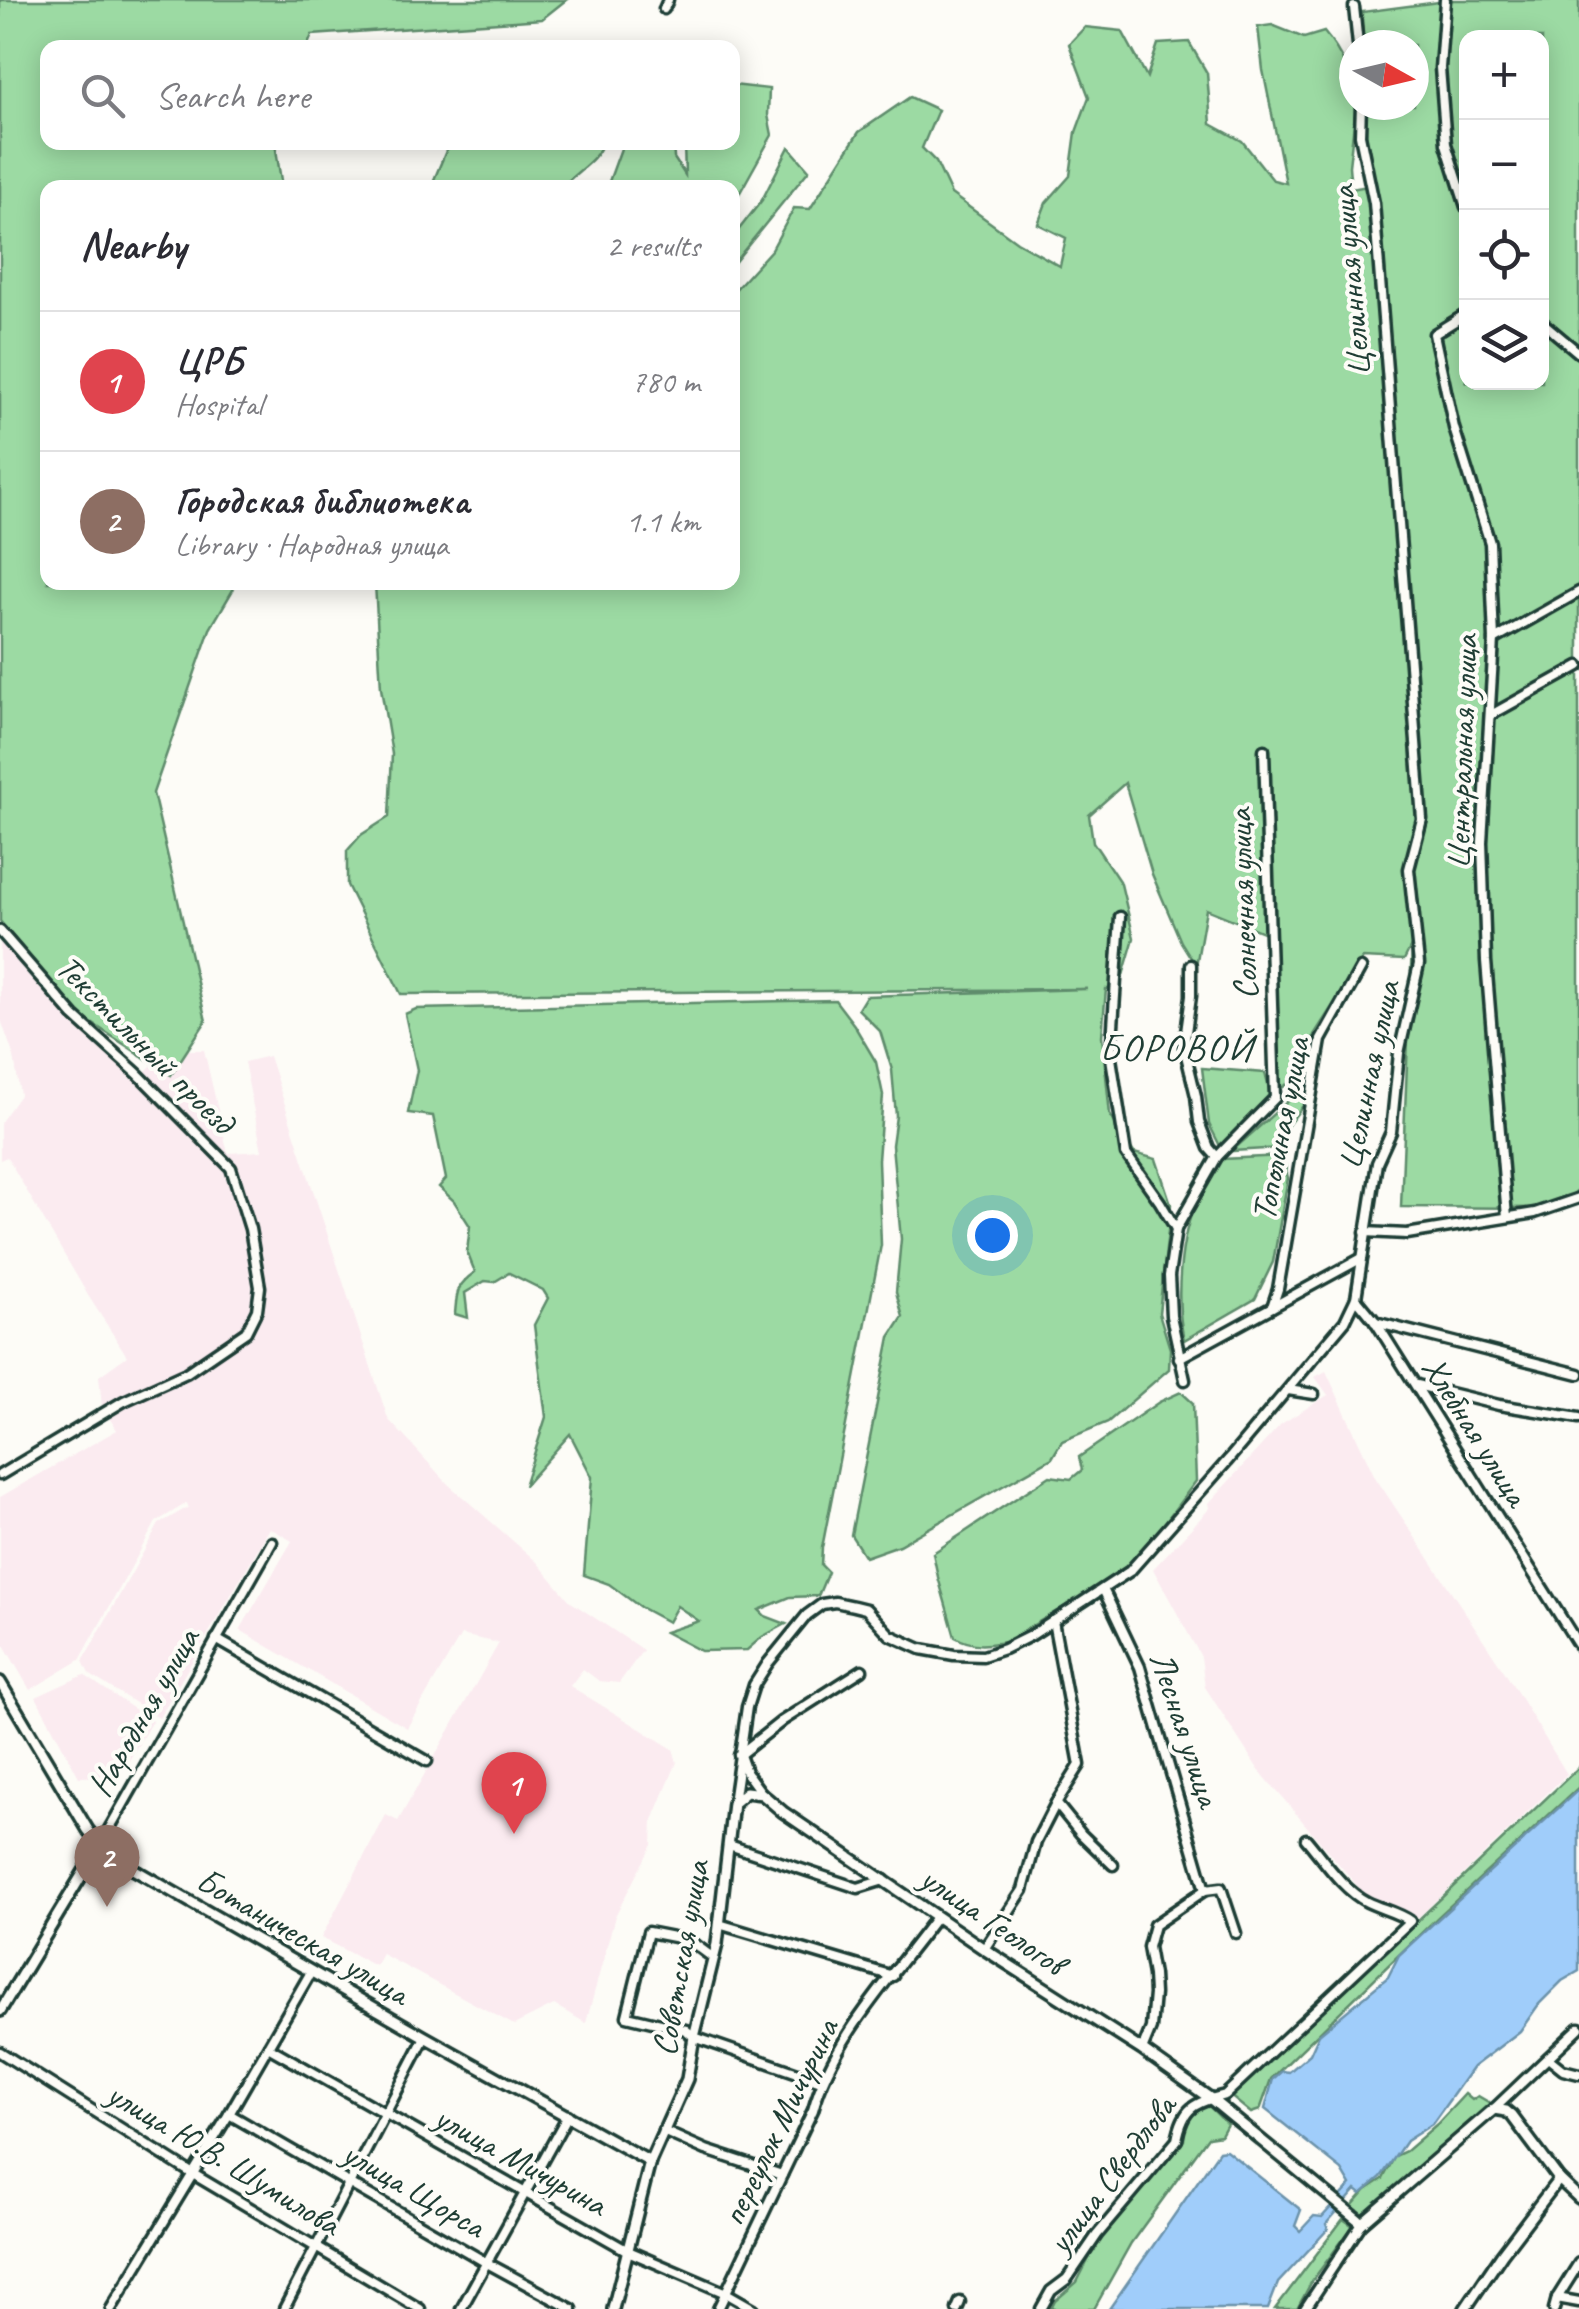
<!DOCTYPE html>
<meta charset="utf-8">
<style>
:root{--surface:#fff;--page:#f2f2f3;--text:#2b2b33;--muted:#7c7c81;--line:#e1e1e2;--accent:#2563eb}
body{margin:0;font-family:Caveat,sans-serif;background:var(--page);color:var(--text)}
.controls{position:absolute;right:30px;top:30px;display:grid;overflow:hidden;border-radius:20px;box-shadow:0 5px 25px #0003}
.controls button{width:90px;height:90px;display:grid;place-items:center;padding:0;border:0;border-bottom:2px solid var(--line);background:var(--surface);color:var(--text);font:50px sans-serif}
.compass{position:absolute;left:1339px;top:30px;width:90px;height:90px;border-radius:50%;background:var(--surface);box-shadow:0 5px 25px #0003;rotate:98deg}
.you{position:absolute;left:992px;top:1235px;width:35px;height:35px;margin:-25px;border:8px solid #fff;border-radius:50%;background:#1a73e8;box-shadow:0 0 0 15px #1a73e833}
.badge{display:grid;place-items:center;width:65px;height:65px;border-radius:50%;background:var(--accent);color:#fff;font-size:32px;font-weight:700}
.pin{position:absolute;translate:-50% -82px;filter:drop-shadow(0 2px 5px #0008)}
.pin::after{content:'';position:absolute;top:52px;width:35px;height:30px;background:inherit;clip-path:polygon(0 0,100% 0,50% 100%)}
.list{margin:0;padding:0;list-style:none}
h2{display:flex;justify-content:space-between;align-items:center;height:130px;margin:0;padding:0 40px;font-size:42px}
h2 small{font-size:32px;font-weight:400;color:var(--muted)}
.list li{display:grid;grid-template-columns:65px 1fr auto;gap:30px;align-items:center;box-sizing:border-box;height:140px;padding:0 40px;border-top:2px solid var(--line)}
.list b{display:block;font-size:38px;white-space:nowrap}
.list p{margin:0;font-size:32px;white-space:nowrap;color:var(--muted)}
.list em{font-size:32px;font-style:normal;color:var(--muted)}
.icon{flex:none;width:55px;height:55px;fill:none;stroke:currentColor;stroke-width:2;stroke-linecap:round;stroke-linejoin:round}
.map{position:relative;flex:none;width:1579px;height:2309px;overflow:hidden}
.search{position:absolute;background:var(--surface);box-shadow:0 5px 25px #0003;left:40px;top:40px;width:700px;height:110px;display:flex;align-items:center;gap:25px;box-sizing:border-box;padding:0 35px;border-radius:20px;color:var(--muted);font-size:38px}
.panel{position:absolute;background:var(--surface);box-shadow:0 5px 25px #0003;left:40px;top:180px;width:700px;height:410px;border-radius:20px}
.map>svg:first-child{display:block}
.built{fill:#fbebf0}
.green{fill:#9cdaa3;stroke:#5e8c6c;stroke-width:2.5;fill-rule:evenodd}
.water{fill:#a0cdfa;stroke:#6c93ab;stroke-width:2.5}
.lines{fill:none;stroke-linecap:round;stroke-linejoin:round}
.minor-casing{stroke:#1f3d34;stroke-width:15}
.tertiary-casing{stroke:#1f3d34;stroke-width:16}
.minor{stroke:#fdfcf7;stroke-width:8}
.tertiary{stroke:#fdfcf7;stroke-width:9}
.labels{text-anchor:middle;stroke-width:8;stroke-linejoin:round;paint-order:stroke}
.street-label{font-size:35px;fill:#1f3d34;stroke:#fdfcf7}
.neighbourhood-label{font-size:38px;letter-spacing:2.5px;fill:#1f3d34;stroke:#fdfcf7}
</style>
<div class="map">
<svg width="1579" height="2309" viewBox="0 0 1579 2309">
<rect width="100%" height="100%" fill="#fdfcf7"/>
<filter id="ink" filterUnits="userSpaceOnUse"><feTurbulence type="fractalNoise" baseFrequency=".01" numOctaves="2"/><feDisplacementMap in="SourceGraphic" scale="20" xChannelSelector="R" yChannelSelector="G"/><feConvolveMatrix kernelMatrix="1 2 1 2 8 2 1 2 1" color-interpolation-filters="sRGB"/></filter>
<g filter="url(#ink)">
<g class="built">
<polygon points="0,932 114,1055 143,1074 167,1050 204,1050 228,1153 262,1151 244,1062 269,1056 388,1419 448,1484 537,1562 571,1602 643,1650 619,1683 599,1681 583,1669 570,1686 673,1749 677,1762 653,1820 652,1845 615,1916 586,2023 554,2005 514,2025 382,1954 375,1966 321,1938 386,1815 398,1821 499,1643 461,1635 407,1728 240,1630 292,1541 270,1528 159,1718 89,1674 83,1661 159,1524 183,1510 189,1509 187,1503 156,1522 80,1660 30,1690 0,1638 0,1497 117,1430 102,1407 99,1376 127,1356 89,1297 7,1157 0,1160 0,1123 20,1095 14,1057 0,1017"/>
<polygon points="1326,1371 1375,1477 1506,1674 1567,1774 1418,1918 1366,1896 1258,1769 1205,1687 1201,1657 1153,1569 1210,1508 1209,1503 1281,1424 1328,1395 1315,1377"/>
<polygon points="84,1675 152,1721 120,1776 79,1777 36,1697"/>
</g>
<g class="green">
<polygon points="0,0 566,0 542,19 312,35 307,47 48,48 48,142 275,143 282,187 48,188 48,582 237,583 210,629 153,793 206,1021 171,1075 78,1014 0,921"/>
<path d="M1454 0H1579V1189L1556 1208 1401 1207 1412 944 1404 960 1363 958 1314 1035 1309 1067 1278 1091 1268 934 1206 909 1196 966 1181 942 1152 874 1125 783 1089 815 1093 842 1121 884 1134 938 1119 989H1106L1102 1036 1110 1115 1134 1153 1156 1159 1171 1204 1159 1313 1170 1349 1169 1369 1108 1422 1062 1441 1052 1458 899 1545 865 1557 851 1535 890 1337 903 1317 896 1292 901 1239 892 1145 896 1116 892 1070 880 1031 858 1009 866 996 1087 989 401 994 347 885V851L361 835 389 817 392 754 381 688 375 583 732 582 733 292 772 249 794 208 810 209 859 132 910 97 938 110 922 148 936 162 951 194 1017 242 1060 266 1066 238 1038 224 1046 203 1070 176 1076 132 1089 97 1069 44 1085 27 1122 31 1147 77 1158 44 1189 42 1207 73 1211 124 1242 141 1273 180 1286 183 1263 70 1258 27 1272 25 1304 38 1324 32C1341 52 1354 79 1354 105H1356L1349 166 1351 189 1368 186 1365 105H1414V45H1363L1362 12ZM1466 38H1542V382H1466Z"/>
<polygon points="733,85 769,89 768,115 772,135 733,205 732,188 607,187 623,143 673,143 674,158 685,175 684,143 732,142"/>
<path d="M454 142H602V143C598 161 574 172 563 187H431L448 146Z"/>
<polygon points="789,147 809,170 733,264 733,237 762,200"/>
<path d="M835 1000 854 1025 876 1062 883 1095 878 1160 881 1245 822 1548 821 1565 828 1572 818 1596 790 1597 759 1610 765 1616 786 1624 762 1637 747 1650 701 1651 665 1632 699 1621 677 1606 668 1622 640 1607 609 1584 584 1575 592 1477 570 1434 524 1486 546 1417 534 1325 548 1298 543 1290 509 1273 494 1282 485 1281 465 1293 468 1318 455 1314C457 1291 456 1286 475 1272L467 1252 470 1226 454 1201 439 1187 446 1179 433 1116 408 1113 417 1070 405 1014 416 1009Z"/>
<polygon points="1202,1068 1265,1073 1273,1105 1221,1148 1209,1124"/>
<polygon points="1297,1093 1309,1098 1288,1125 1281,1148 1232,1151"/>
<path d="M1283 1156 1288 1178 1273 1262 1255 1299 1184 1340C1175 1299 1179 1239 1197 1200 1204 1186 1213 1173 1222 1159Z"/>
<path d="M1181 1392 1193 1403 1196 1481 1131 1567 1005 1642C986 1645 973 1647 955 1637L938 1577 933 1553 1050 1476 1071 1479 1082 1470 1079 1457 1159 1402Z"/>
<polygon points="1579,1767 1579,1787 1438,1917 1271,2079 1260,2110 1251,2113 1229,2095 1258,2071 1275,2048 1414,1924"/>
<polygon points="1465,2094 1472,2100 1478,2096 1490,2103 1364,2215 1352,2206 1366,2190 1383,2179 1395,2156 1406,2151 1437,2124"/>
<polygon points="1208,2105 1227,2124 1221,2135 1208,2137 1131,2243 1094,2309 1051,2309 1055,2301 1077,2282 1102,2233 1184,2140 1185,2127 1195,2110"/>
<polygon points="1343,2219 1353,2226 1312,2281 1297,2309 1275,2309"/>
</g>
<polygon class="water" points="1579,1789 1579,1971 1562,1981 1539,2004 1520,2031 1473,2067 1432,2124 1406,2141 1381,2177 1361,2194 1356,2190 1326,2224 1328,2229 1278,2283 1268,2309 1109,2309 1219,2151 1226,2150 1301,2210 1295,2226 1300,2231 1314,2216 1322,2217 1351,2185 1342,2170 1265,2109 1273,2079 1282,2071 1289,2072 1310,2054 1319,2034 1388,1977 1399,1955"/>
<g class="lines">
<defs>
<g id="minor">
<polyline points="1445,0 1440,68 1446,144 1466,207"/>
<polyline points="1354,7 1358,45"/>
<polyline points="664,9 668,0"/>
<polyline points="1466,314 1434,334 1454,428 1490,543 1494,640 1482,842 1486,961 1507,1217"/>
<polyline points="1542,322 1579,353"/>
<polyline points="1494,640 1579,592"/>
<polyline points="1491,715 1579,666"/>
<polyline points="1120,917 1111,1058 1126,1154 1160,1202 1176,1229"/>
<polyline points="0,931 74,1016 137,1073 231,1168 250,1229 260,1287 257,1310 246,1332 186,1373 124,1401 0,1475"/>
<polyline points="1191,965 1191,996 1184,1047 1196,1096 1199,1122 1209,1148 1217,1157"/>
<polyline points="1365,1232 1407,1234 1535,1213 1579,1198"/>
<polyline points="1356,1298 1375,1321 1579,1646"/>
<polyline points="1272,1307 1278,1289 1321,1040 1361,968"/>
<polyline points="1375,1322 1579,1374"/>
<polyline points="1179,1358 1362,1258"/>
<polyline points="1185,1380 1171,1316 1169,1276 1176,1229 1217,1157 1275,1098 1264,750"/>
<polyline points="1417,1385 1499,1405 1579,1418"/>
<polyline points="1288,1390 1314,1394"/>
<polyline points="1103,1589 1140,1667 1205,1890 1221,1888 1236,1933"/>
<polyline points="216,1639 427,1761"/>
<polyline points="739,1755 782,1721 862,1670"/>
<polyline points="740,1755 746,1772 762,1794"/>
<polyline points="733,1803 747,1707 754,1685 768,1663 807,1615 822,1604 835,1602 854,1606 866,1609 890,1635 921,1649 954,1655 983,1656 1004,1649 1032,1635 1130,1571 1229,1459 1345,1321 1356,1298 1377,1163 1391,1132 1399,1053 1419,964 1409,869 1422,819 1374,203 1360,135 1361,105"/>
<polyline points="1056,1803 1081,1834 1113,1865"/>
<polyline points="100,1845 272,1542"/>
<polyline points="729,1845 858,1888 884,1880"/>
<polyline points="719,1924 893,1976"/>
<polyline points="984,1949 1023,1890 1036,1842 1056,1803 1080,1765 1053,1621"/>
<polyline points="712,1957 689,1940 648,1932 627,2016 686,2030 694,2037 821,2081"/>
<polyline points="268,2047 628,2251 726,2293 754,2309"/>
<polyline points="1142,2050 1151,2028 1154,1994 1153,1975 1148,1947 1154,1925 1205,1890"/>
<polyline points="0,2052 193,2174 420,2309"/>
<polyline points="1548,2058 1563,2070 1579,2074"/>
<polyline points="1494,2109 1579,2028"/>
<polyline points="229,2114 487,2263 572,2309"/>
<polyline points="663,2131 706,2150 782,2175"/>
<polyline points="1557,2298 1579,2302"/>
<polyline points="111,2309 229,2114 311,1972"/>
<polyline points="284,2309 425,2037"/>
<polyline points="461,2309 568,2115"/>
<path d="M718 2309 813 2110C833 2037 892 1977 936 1917"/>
<polyline points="957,2309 960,2302"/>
<path d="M1041 2309 1051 2291 1067 2279 1097 2235 1177 2140C1183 2107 1194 2103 1225 2095L1410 1921C1397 1912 1381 1909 1367 1902 1342 1889 1324 1860 1306 1839"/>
<polyline points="1305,2309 1362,2223"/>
<polyline points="1554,2309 1557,2298 1579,2263"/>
</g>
<g id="tertiary">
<polyline points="0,1682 88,1830 100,1845 114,1858 425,2037 650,2162"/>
<polyline points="0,2011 100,1845"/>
<polyline points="613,2309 650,2162 687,2079 694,2037 717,1944 733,1803 746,1792 762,1794 783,1812 984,1949 1142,2050 1211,2099 1362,2223 1494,2109 1506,2111 1512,2116 1559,2179 1579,2198"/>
<polyline points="1465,2309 1502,2254 1559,2179"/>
</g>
</defs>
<use href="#minor" class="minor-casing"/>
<use href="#tertiary" class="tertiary-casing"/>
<use href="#minor" class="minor"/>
<use href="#tertiary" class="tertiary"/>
</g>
</g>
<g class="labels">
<g class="street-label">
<text transform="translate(1350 281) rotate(-95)" y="12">Целинная улица</text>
<text transform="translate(1461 752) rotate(-88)" y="12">Центральная улица</text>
<text transform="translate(1242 904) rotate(-92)" y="12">Солнечная улица</text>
<text transform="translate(146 1044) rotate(45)" y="12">Текстильный проезд</text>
<text transform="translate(1368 1075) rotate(-78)" y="12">Целинная улица</text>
<text transform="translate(1280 1129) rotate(-79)" y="12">Тополиная улица</text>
<text transform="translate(1476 1431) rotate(58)" y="12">Хлебная улица</text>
<text transform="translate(143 1712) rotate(-60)" y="12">Народная улица</text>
<text transform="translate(1186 1729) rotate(72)" y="12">Лесная улица</text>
<text transform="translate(993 1920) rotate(34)" y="12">улица Геологов</text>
<text transform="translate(303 1936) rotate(30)" y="12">Ботаническая улица</text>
<text transform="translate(680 1958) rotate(-80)" y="12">Советская улица</text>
<text transform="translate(779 2122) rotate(-64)" y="12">переулок Мичурина</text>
<text transform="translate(224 2158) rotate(31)" y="12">улица Ю.В. Шумилова</text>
<text transform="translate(521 2160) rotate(29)" y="12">улица Мичурина</text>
<text transform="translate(1111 2174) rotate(-53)" y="12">улица Свердлова</text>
<text transform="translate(414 2189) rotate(30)" y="12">улица Щорса</text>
</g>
<g class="neighbourhood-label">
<text x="1177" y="1060">БОРОВОЙ</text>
</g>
</g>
</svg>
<div class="controls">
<button>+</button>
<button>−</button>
<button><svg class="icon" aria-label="locate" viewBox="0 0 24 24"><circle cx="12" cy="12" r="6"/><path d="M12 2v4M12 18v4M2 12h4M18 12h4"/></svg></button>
<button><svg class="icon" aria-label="layers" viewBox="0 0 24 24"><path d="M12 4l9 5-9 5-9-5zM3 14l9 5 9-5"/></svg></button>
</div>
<svg class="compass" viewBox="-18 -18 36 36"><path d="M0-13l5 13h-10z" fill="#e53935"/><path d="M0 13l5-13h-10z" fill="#7c7c81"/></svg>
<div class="you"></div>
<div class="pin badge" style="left:514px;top:1834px;background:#e0444e">1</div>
<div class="pin badge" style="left:107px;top:1907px;background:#8d6e63">2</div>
<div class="search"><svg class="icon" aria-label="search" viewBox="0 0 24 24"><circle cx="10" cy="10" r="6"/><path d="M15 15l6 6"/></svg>Search here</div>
<section class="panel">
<h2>Nearby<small>2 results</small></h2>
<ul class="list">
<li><span class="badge" style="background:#e0444e">1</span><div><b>ЦРБ</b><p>Hospital</p></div><em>780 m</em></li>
<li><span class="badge" style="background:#8d6e63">2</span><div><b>Городская библиотека</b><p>Library · Народная улица</p></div><em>1.1 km</em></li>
</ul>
</section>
</div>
